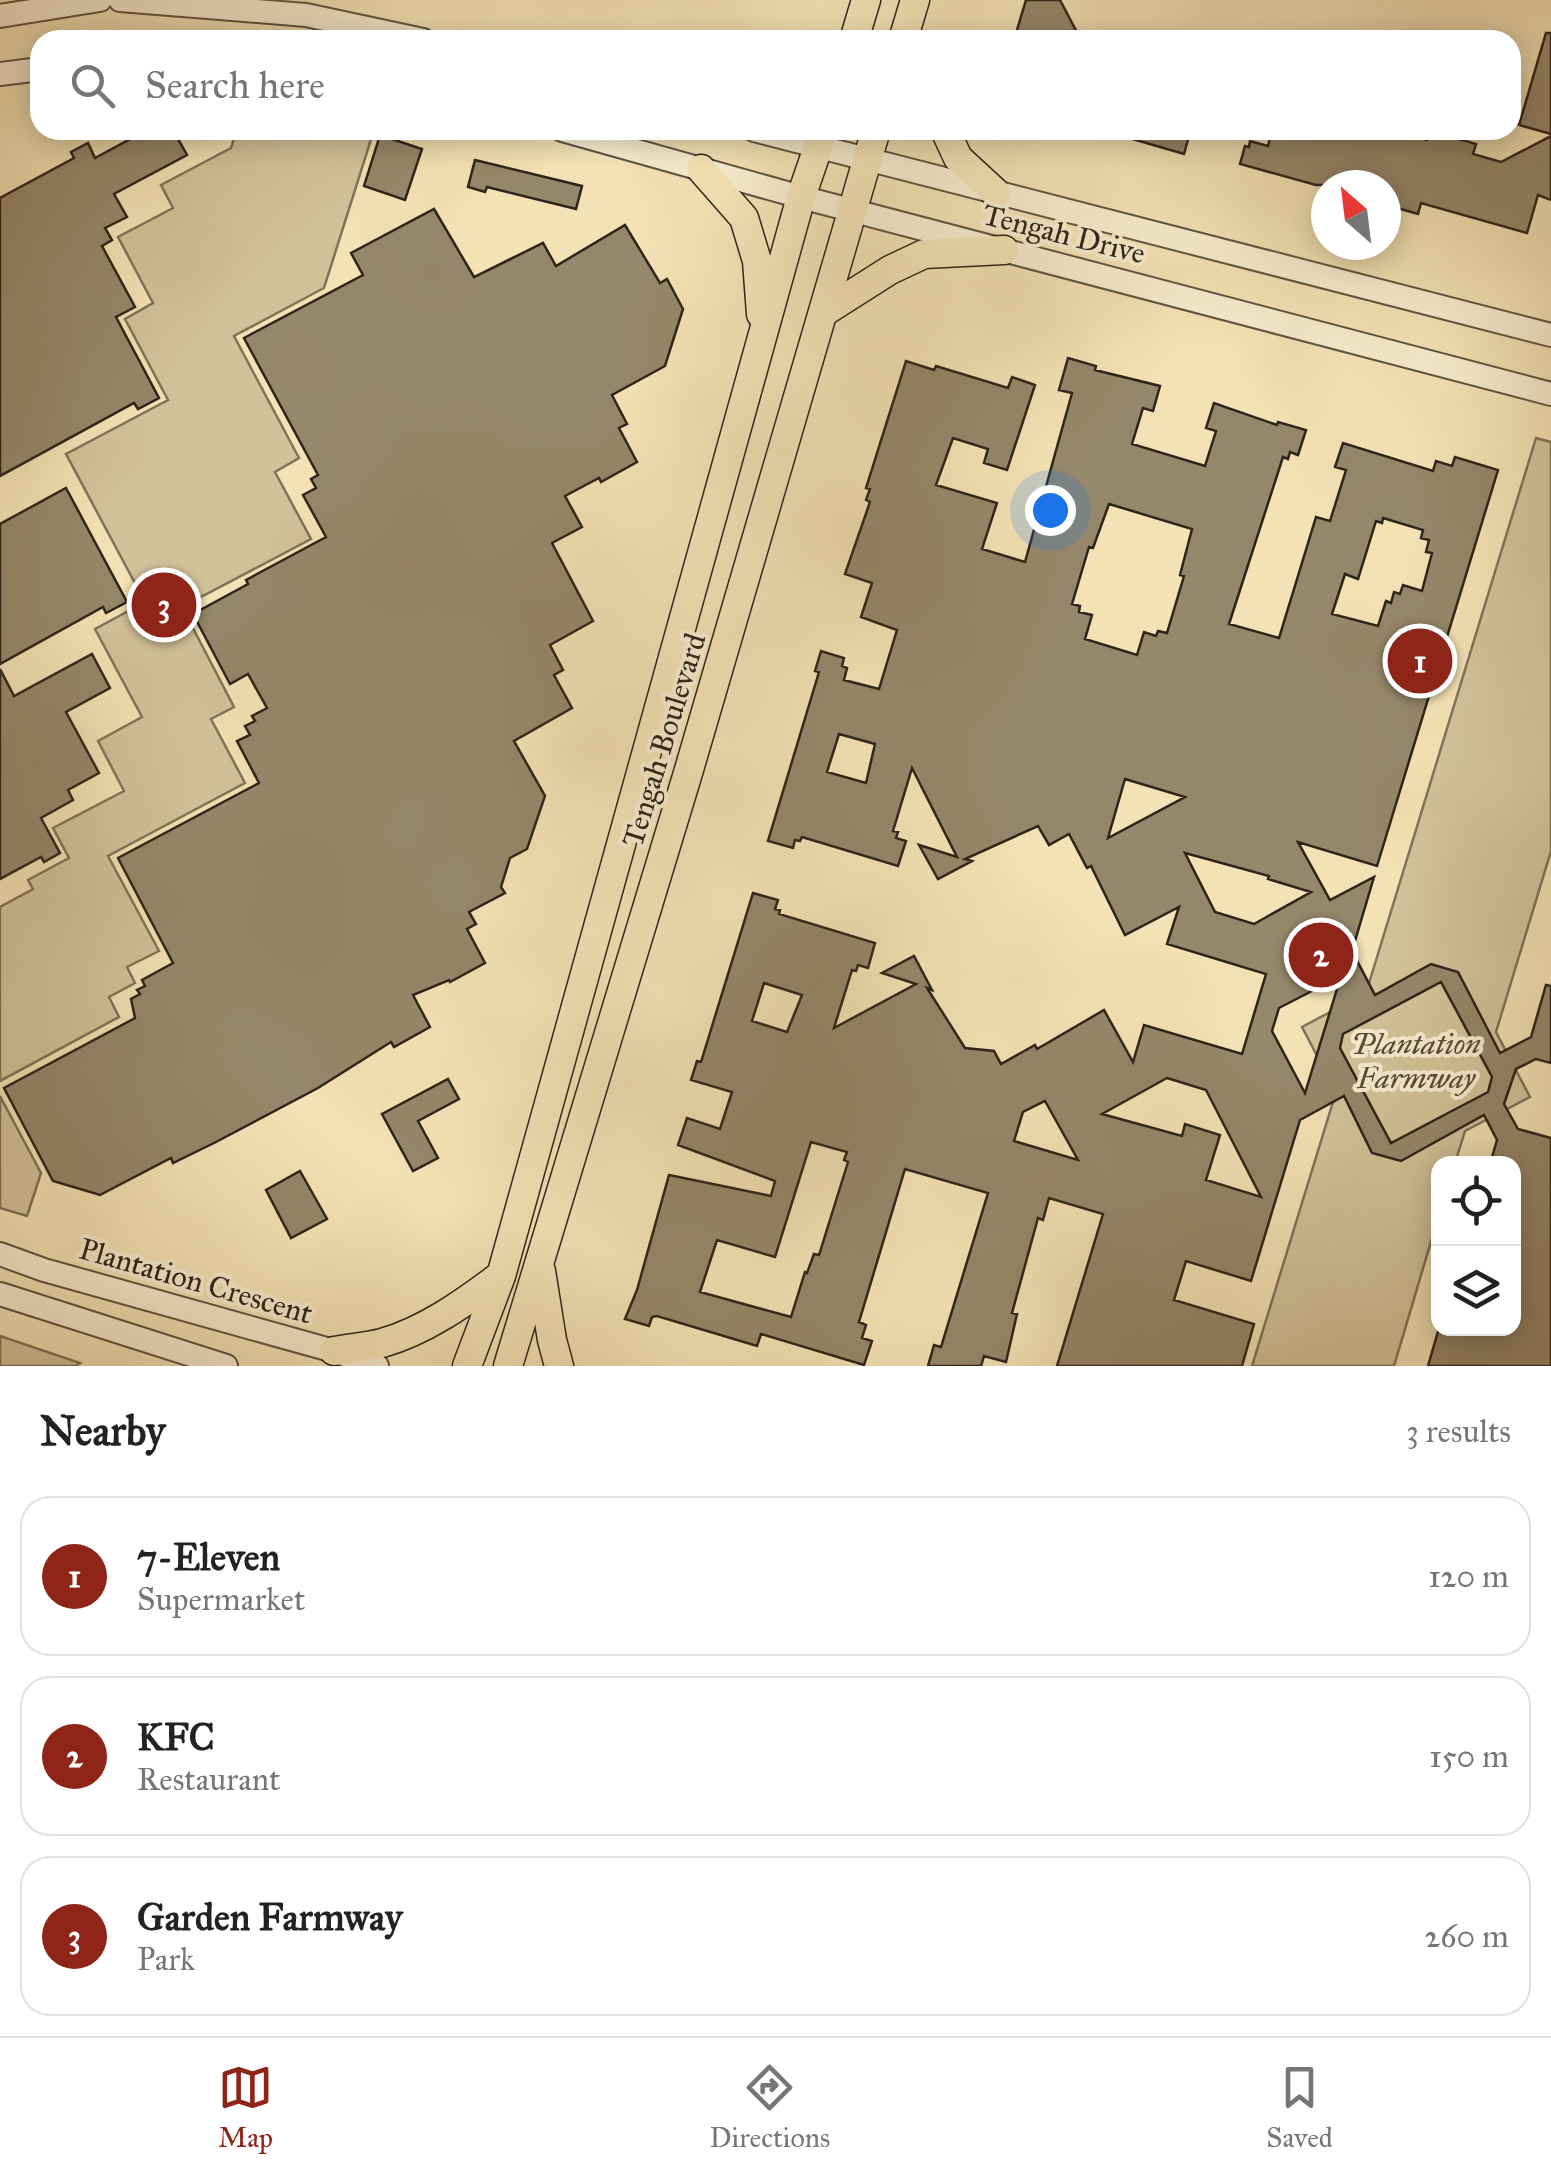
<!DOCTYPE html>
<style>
:root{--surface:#fff;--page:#f6f6f6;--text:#222;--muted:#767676;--line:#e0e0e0;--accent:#8f2418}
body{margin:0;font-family:"IM FELL Great Primer",serif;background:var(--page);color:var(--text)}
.controls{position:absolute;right:30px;bottom:30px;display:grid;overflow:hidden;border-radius:20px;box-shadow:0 5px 25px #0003}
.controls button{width:90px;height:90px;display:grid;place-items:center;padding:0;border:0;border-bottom:2px solid var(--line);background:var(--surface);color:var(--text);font:50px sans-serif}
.compass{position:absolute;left:1311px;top:170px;width:90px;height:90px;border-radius:50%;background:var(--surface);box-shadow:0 5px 25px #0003;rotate:332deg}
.you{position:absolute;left:1050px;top:510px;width:35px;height:35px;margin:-25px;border:8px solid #fff;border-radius:50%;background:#1a73e8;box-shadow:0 0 0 15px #1a73e833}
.badge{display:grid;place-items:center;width:65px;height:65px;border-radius:50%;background:var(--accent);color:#fff;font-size:32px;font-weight:700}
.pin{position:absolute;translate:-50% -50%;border:5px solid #fff;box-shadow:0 2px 10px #0006}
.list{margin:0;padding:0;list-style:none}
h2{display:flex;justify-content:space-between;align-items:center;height:130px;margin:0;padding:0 40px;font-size:42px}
h2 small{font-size:32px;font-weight:400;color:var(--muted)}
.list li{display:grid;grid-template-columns:65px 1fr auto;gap:30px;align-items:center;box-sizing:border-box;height:160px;margin:0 20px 20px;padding:0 20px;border:2px solid var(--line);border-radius:30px}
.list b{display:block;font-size:38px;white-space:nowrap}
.list p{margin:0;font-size:32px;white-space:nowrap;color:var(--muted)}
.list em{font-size:32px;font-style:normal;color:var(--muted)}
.icon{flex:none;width:55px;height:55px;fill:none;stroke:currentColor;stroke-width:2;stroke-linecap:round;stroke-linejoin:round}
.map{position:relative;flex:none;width:1551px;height:1366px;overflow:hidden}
.search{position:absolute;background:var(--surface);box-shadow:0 5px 25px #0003;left:30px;right:30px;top:30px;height:110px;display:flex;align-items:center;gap:25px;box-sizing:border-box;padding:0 35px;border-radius:30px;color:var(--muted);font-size:38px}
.sheet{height:670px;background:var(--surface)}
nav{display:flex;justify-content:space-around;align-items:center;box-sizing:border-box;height:140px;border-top:2px solid var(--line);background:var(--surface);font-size:28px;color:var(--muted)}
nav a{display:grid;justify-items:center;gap:5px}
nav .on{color:var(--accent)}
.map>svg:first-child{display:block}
.green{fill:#d2c29a;stroke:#80735a;stroke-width:2.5}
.building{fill:#95876a;stroke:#2f2419;stroke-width:2.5;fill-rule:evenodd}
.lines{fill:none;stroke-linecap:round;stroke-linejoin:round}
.minor-casing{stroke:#605440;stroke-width:26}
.major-casing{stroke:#2f2419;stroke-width:31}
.minor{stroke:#f7eccf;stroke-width:22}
.major{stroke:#f3e2b5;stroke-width:28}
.labels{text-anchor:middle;stroke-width:8;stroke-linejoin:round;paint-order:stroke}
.street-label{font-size:30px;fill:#2f2419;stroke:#f7eccf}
.park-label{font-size:30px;font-style:italic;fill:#584c39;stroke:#f7eccf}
</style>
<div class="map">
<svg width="1551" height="1366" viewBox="0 0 1551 1366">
<rect width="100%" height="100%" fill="#f3e2b5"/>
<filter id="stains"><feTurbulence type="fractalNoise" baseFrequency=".002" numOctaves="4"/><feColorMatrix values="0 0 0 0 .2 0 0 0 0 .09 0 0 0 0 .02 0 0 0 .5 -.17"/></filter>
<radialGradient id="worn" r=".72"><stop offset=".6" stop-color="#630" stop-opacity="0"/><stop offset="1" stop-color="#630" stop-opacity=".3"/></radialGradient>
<g class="green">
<polygon points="237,130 374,130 324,288 234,336 299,458 275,472 311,539 182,607 234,707 211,719 245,783 108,856 159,951 127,967 135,983 109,997 119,1017 0,1081 0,907 33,889 28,880 69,858 53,828 124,791 98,741 142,717 95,629 145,602 66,454 168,400 125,319 153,303 118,237 173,208 161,185 231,148"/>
<polygon points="1536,438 1551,442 1551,851 1496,1032 1530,1097 1465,1131 1455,1163 1438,1164 1438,1218 1394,1366 1252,1366 1336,1092 1302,1027 1366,993"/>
<polygon points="0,1096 41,1173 27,1216 0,1208"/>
<polygon points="0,1336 80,1363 75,1366 0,1366"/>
</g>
<g class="building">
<polygon points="1026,0 1060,0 1081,40 1014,40"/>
<polygon points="1546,33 1551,33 1551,134 1519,125"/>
<polygon points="147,130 173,130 187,155 114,194 127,217 105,228 112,240 102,246 135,307 116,317 159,398 138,409 134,403 0,476 0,198 74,158 71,152 88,143 95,158"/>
<polygon points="1120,130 1186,130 1185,135 1189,136 1184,154 1119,135"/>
<polygon points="1272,130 1305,130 1333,139 1336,130 1355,138 1357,130 1388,130 1427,140 1429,130 1476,144 1473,154 1501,162 1551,136 1551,200 1538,195 1527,233 1421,203 1418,214 1386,205 1386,185 1316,185 1240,164 1245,146 1249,147 1250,141 1268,146"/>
<polygon points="380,135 422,149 405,200 364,186"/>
<polygon points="475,160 582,186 576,209 487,187 485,192 468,187"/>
<polygon points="434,209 474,277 543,243 556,266 625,225 660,283 667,279 683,309 665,366 612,395 627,424 619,428 637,462 601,482 599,478 565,496 582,527 552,543 593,621 550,645 563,670 554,675 572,708 514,741 545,796 527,849 510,858 501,887 505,893 469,912 476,924 467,929 485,963 450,982 449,980 413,995 430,1027 394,1047 391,1042 318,1088 216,1142 173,1163 171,1158 100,1195 53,1181 4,1088 135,1018 131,999 140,994 137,990 145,986 142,980 173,963 118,858 259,783 237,741 250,735 245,726 255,721 252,716 267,708 248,674 230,684 193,614 248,584 246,580 326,537 303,495 316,488 311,479 318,475 244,338 363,275 351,253"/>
<path d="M1068 358 1096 366 1095 370 1160 386 1153 411 1143 408 1132 444 1205 466 1216 431 1206 428 1214 403 1277 425 1278 422 1306 430 1298 455 1290 452 1288 459 1283 457 1229 624 1279 638 1316 517 1330 521 1346 470 1335 467 1343 443 1433 471 1436 461 1452 466 1455 457 1498 470 1377 866 1298 842 1330 900 1374 877 1352 951 1375 995 1431 964 1458 972 1500 1053 1531 1037 1546 985 1551 986V1063L1536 1059 1516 1069 1504 1104 1518 1129 1551 1138V1366H1428L1439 1328H1514V1164H1490L1497 1140 1484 1115 1401 1161 1372 1153 1344 1096 1300 1120 1251 1281 1186 1261 1174 1300 1254 1324 1242 1366H1057L1103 1214 1049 1198 1043 1220 1038 1218 1012 1313 1017 1314 1006 1362 984 1356 981 1366H928L934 1345 941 1347 988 1193 905 1169 859 1322 866 1325 862 1338 872 1341 864 1365 761 1334 757 1346 657 1316 652 1317 649 1326 625 1319 637 1290 669 1175 771 1196 775 1181 678 1145 687 1118 720 1129 732 1092 691 1080 697 1061 701 1062 753 893 778 900 775 909 780 910 779 914 875 943 868 968 858 965 856 971 852 970 834 1028 916 984 882 973 914 956 932 990 927 988 965 1048 994 1051 1001 1064 1035 1045 1037 1049 1104 1010 1133 1062 1144 1025 1242 1054 1266 974 1167 944 1179 907 1125 935 1091 866 1087 868 1069 834 1049 845 1038 826 965 859 972 861 938 879 919 845 957 857 912 768 893 831 898 832 896 838 906 841 898 866 802 837 800 841 795 840 793 848 768 841 819 672 815 671 821 651 844 658 842 666 847 668 844 680 879 689 897 630 861 617 872 583 845 574 870 502 866 500 870 489 866 488 906 361 934 370 936 366 1008 388 1012 377 1035 385 1007 470 984 463 988 449 953 438 936 485 997 503 982 549 1025 562 1072 393 1059 390ZM1109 504 1192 529 1180 575 1184 576 1167 633 1158 631 1156 636 1144 632 1137 655 1085 639 1092 615 1079 612 1080 606 1072 604 1089 547 1093 548ZM1383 518 1423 530 1421 538 1429 540 1426 552 1432 553 1422 591 1403 585 1400 594 1394 592 1391 603 1386 601 1378 626 1332 614 1345 574 1358 579 1376 521 1382 523ZM839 734 875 744 866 783 827 772ZM1125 779 1185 797 1108 838ZM1185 853 1269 876 1268 879 1311 892 1254 924 1215 912ZM1341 976 1305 1093 1272 1031 1279 1008ZM1441 982 1492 1077 1488 1092 1391 1143 1340 1048 1343 1034ZM764 983 802 995 787 1032 752 1021ZM1167 1078 1206 1090 1261 1197 1206 1180 1220 1135 1185 1124 1182 1136 1102 1114ZM1045 1101 1078 1160 1014 1141 1023 1112ZM811 1142 847 1152 844 1160 848 1162 819 1255 814 1254 807 1273 805 1272 791 1317 700 1292 717 1240 775 1257Z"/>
<polygon points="66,488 127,602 106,613 103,607 0,664 0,524"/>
<polygon points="92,654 110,688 66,712 99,773 68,790 73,800 41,818 60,853 44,862 41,857 0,879 0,669 14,696"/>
<polygon points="448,1079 459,1099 418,1121 438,1158 413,1171 382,1114"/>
<polygon points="300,1171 327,1219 291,1238 266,1190"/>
</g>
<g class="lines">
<defs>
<g id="minor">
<polyline points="120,0 306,15 423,40"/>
<polyline points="0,16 100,0"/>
<polyline points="0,74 40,69"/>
<polyline points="562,130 801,197 1551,394"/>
<polyline points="754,130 1551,335"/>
<polyline points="0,1254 44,1270 334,1351 377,1366"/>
<polyline points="0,1294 226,1366"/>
</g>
<g id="major">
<polyline points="854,40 866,0"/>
<polyline points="903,40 915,0"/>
<polyline points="945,130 958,158 996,193"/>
<polyline points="701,169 744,218 757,261 761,314"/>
<polyline points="824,312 890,270 924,254 1004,250"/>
<polyline points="541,1271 552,1340 559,1366"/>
<path d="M334 1351C350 1348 366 1347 382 1343 425 1331 464 1303 500 1276"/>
<polyline points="467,1366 501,1276 801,197 824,130"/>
<polyline points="508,1366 688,773 876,130"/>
</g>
</defs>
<use href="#minor" class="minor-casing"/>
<use href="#major" class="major-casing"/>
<use href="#minor" class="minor"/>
<use href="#major" class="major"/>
</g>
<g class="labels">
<g class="street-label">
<text transform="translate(1064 234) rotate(14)" y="10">Tengah Drive</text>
<text transform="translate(664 740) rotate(-73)" y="10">Tengah Boulevard</text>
<text transform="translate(196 1281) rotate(16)" y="10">Plantation Crescent</text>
</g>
<g class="park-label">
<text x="1416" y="1054">Plantation<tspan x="1416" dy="34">Farmway</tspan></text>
</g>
</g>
<rect width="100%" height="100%" filter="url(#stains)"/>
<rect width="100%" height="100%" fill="url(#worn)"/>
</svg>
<div class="controls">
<button><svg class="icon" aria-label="locate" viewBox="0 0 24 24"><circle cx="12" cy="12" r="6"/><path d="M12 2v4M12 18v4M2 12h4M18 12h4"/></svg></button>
<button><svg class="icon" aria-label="layers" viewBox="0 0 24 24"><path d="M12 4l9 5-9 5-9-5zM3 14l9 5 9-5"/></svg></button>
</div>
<svg class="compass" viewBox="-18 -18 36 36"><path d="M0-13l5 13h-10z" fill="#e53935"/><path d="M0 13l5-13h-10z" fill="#767676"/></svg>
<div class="you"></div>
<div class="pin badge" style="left:1420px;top:661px">1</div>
<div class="pin badge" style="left:1321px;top:955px">2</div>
<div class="pin badge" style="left:164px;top:605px">3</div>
<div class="search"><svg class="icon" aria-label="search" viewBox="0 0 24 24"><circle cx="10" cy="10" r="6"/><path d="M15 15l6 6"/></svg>Search here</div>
</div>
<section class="sheet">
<h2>Nearby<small>3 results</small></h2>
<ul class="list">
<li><span class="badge">1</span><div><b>7-Eleven</b><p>Supermarket</p></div><em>120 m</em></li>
<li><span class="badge">2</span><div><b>KFC</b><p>Restaurant</p></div><em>150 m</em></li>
<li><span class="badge">3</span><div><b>Garden Farmway</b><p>Park</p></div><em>260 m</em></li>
</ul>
</section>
<nav>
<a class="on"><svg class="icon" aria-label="map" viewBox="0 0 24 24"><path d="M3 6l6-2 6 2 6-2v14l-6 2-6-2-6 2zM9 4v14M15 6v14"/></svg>Map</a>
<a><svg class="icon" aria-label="directions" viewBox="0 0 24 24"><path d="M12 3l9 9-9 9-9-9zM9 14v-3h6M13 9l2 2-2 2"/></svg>Directions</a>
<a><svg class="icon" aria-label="saved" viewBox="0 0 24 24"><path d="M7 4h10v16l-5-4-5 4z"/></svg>Saved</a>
</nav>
